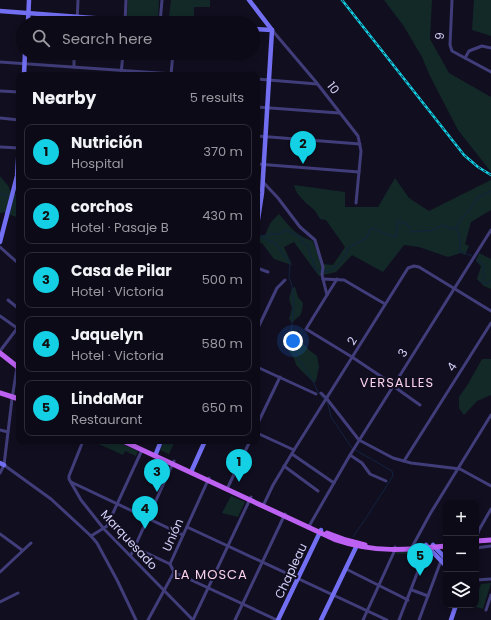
<!DOCTYPE html>
<meta charset="utf-8">
<style>
:root{--surface:#0d0a17;--page:#161320;--text:#f1f3f6;--muted:#9a9aa1;--line:#2d2b36;--accent:#13d0e5}
body{margin:0;font-family:Poppins,sans-serif;background:var(--page);color:var(--text)}
.controls{position:absolute;right:12px;bottom:12px;display:grid;overflow:hidden;border-radius:8px;box-shadow:0 2px 6px #0003}
.controls button{width:36px;height:36px;display:grid;place-items:center;padding:0;border:0;border-bottom:1px solid var(--line);background:var(--surface);color:var(--text);font:20px sans-serif}
.you{position:absolute;left:293px;top:341px;width:14px;height:14px;margin:-10px;border:3px solid #fff;border-radius:50%;background:#1a73e8;box-shadow:0 0 0 6px #1a73e833}
.badge{display:grid;place-items:center;width:26px;height:26px;border-radius:50%;background:var(--accent);color:#111;font-size:13px;font-weight:700}
.pin{position:absolute;translate:-50% -33px;filter:drop-shadow(0 1px 2px #0008)}
.pin::after{content:'';position:absolute;top:21px;width:14px;height:12px;background:inherit;clip-path:polygon(0 0,100% 0,50% 100%)}
.list{margin:0;padding:0;list-style:none}
h2{display:flex;justify-content:space-between;align-items:center;height:52px;margin:0;padding:0 16px;font-size:17px}
h2 small{font-size:13px;font-weight:400;color:var(--muted)}
.list li{display:grid;grid-template-columns:26px 1fr auto;gap:12px;align-items:center;box-sizing:border-box;height:56px;margin:0 8px 8px;padding:0 8px;border:1px solid var(--line);border-radius:8px}
.list b{display:block;font-size:15px;white-space:nowrap}
.list p{margin:0;font-size:13px;white-space:nowrap;color:var(--muted)}
.list em{font-size:13px;font-style:normal;color:var(--muted)}
.icon{flex:none;width:22px;height:22px;fill:none;stroke:currentColor;stroke-width:2;stroke-linecap:round;stroke-linejoin:round}
.map{position:relative;flex:none;width:491px;height:620px;overflow:hidden}
.search{position:absolute;background:var(--surface);box-shadow:0 2px 6px #0003;left:16px;top:16px;width:244px;height:44px;display:flex;align-items:center;gap:10px;box-sizing:border-box;padding:0 14px;border-radius:22px;color:var(--muted);font-size:15px}
.panel{position:absolute;background:var(--surface);box-shadow:0 2px 6px #0003;left:16px;top:72px;width:244px;height:372px;border-radius:8px}
.map>svg:first-child{display:block}
.green{fill:#122928}
.lines{fill:none;stroke-linecap:round;stroke-linejoin:round}
.stream{stroke:#112341;stroke-width:1}
.street{stroke:#403d7a;stroke-width:3}
.secondary{stroke:#736ff3;stroke-width:4.5}
.primary{stroke:#bc61f2;stroke-width:5}
.rail-casing{stroke:#13d0e5;stroke-width:2.5}
.rail{stroke:#110e1f;stroke-width:1;stroke-dasharray:3;stroke-linecap:butt}
.labels{text-anchor:middle;stroke-width:4;stroke-linejoin:round;paint-order:stroke}
.street-label{font-size:12px;fill:#d5d1fb;stroke:#110e1f}
.neighbourhood-label{font-size:13px;letter-spacing:1px;fill:#fbd2ec;stroke:#110e1f}
</style>
<div class="map">
<svg width="491" height="620" viewBox="0 0 491 620">
<rect width="100%" height="100%" fill="#110e1f"/>
<g class="green">
<polygon points="128,0 159,0 158,20 127,16"/>
<polygon points="171,0 210,0 210,7 194,7 194,19 169,17"/>
<polygon points="384,0 432,0 430,39 449,73 491,97 491,172 458,130 430,76 422,57 403,25"/>
<polygon points="474,0 491,0 491,36 472,30"/>
<polygon points="0,176 9,187 10,191 19,196 19,218 3,212 2,213 0,213"/>
<path d="M395 178 409 198 429 211 491 180V210L471 222 465 244 469 246 465 255 461 253 448 257 419 247 404 245 383 272 352 255 336 272 319 276 294 242 284 247 292 265 274 259 262 243H257V236L265 235 271 222 279 214C290 227 296 236 313 241L322 264 333 265 345 247 326 220 320 219C318 216 316 211 312 208 305 202 296 195 294 185L345 192V207H378Z"/>
<polygon points="479,253 491,259 491,289 484,286 477,279 481,266 476,261"/>
<path d="M295 287 298 297 303 303C301 319 301 313 292 323L289 319 292 308 289 299 292 288Z"/>
<path d="M298 338 309 350 317 356 319 367 316 381 314 383 296 365 294 358 289 351C289 344 291 340 298 338Z"/>
<polygon points="482,359 491,359 491,395 477,401 464,415 459,408 459,397 468,384"/>
<polygon points="92,441 115,441 138,451 136,456 125,451 123,455"/>
<polygon points="164,441 175,441 169,454 160,450"/>
<polygon points="152,459 169,466 164,475 157,472 155,475 146,470"/>
<polygon points="231,496 245,502 238,517 222,513"/>
<polygon points="424,550 423,553 396,554 396,552"/>
<polygon points="491,583 483,609 473,606 476,605 476,598 481,584"/>
</g>
<g class="lines">
<g class="stream">
<polyline points="0,193 9,197"/>
<polyline points="14,199 19,200"/>
<path d="M457 228C460 214 472 212 477 198L491 191"/>
<path d="M457 229C461 236 461 243 459 251L472 256"/>
<polyline points="257,237 271,234 279,234 286,230 300,237 303,243 307,245 316,270 321,271"/>
<polyline points="261,237 275,243 290,263 289,277 292,286 294,302 291,334 292,344 297,356 314,383 318,392 328,404 331,417 352,448 392,471 393,476 370,512 353,537"/>
<polyline points="476,259 484,265 483,273 485,275 483,278 482,282 486,284 491,281"/>
<path d="M324 272C336 269 344 260 348 248L366 238 371 228C380 230 387 236 396 237L398 221 407 224 412 232 433 230 443 225 452 229 456 228"/>
</g>
<g class="street">
<polyline points="452,0 450,45 452,51 491,72"/>
<polyline points="77,23 78,0"/>
<polyline points="125,23 126,0"/>
<polyline points="160,23 162,0"/>
<polyline points="272,30 316,82 358,136 361,151 356,203"/>
<polyline points="465,58 469,51 482,46 491,48"/>
<polyline points="0,62 188,75"/>
<polyline points="74,67 74,53"/>
<polyline points="121,75 123,53"/>
<polyline points="171,75 173,53"/>
<polyline points="257,79 317,84"/>
<polyline points="0,91 19,92"/>
<polyline points="257,107 339,113"/>
<polyline points="0,118 19,120"/>
<polyline points="257,136 360,144"/>
<polyline points="0,147 19,148"/>
<polyline points="257,164 359,172"/>
<polyline points="263,182 278,198 300,227 315,240 323,267 322,275 327,295 306,329 352,357 394,385 396,388 420,405"/>
<polyline points="0,247 19,264"/>
<polyline points="257,268 268,272"/>
<polyline points="323,279 344,280 385,304"/>
<polyline points="327,295 337,279"/>
<polyline points="8,300 19,309"/>
<polyline points="0,316 17,328"/>
<polyline points="257,330 277,288 285,280"/>
<polyline points="0,351 19,326"/>
<polyline points="257,367 316,394"/>
<polyline points="321,393 327,399 359,440 393,458 411,463 460,469 491,486"/>
<polyline points="257,425 280,377"/>
<polyline points="0,430 8,432"/>
<polyline points="257,433 294,450"/>
<polyline points="83,441 69,476 69,479 81,500 104,529 193,620"/>
<polyline points="292,454 334,483"/>
<polyline points="350,455 362,463 370,474 386,481"/>
<polyline points="404,461 491,323"/>
<polyline points="4,465 51,499 91,536 97,543 117,580 136,620"/>
<polyline points="284,466 318,491"/>
<polyline points="0,473 4,465 12,399 17,367 19,364"/>
<polyline points="71,482 183,535"/>
<polyline points="227,489 250,441"/>
<polyline points="263,506 273,485 294,450 408,268 414,266 419,267 491,311"/>
<polyline points="187,527 387,620"/>
<polyline points="308,528 350,455 491,230"/>
<polyline points="0,534 22,550"/>
<polyline points="91,536 107,526 142,450"/>
<polyline points="476,539 479,530 491,509"/>
<polyline points="134,547 170,564"/>
<polyline points="476,548 491,546"/>
<polyline points="411,549 430,514 491,415"/>
<polyline points="131,555 174,461"/>
<polyline points="346,569 408,600"/>
<polyline points="0,572 31,543"/>
<polyline points="174,572 277,620"/>
<polyline points="174,572 170,564 209,478"/>
<polyline points="476,580 491,579"/>
<polyline points="412,590 428,596"/>
<polyline points="0,602 18,593"/>
<polyline points="486,610 491,595"/>
<polyline points="148,620 174,572"/>
<polyline points="193,620 251,497"/>
<polyline points="235,620 285,514"/>
<polyline points="363,620 394,552 395,547"/>
<polyline points="399,620 427,548"/>
<polyline points="419,620 445,550"/>
</g>
<g class="secondary">
<polyline points="249,0 272,30"/>
<polyline points="0,11 159,23"/>
<polyline points="28,23 29,0"/>
<polyline points="253,29 272,30"/>
<polyline points="24,75 25,53"/>
<polyline points="257,226 262,193 272,30"/>
<polyline points="0,242 17,176 19,145"/>
<polyline points="155,456 161,441"/>
<polyline points="0,463 4,465"/>
<polyline points="191,472 205,441"/>
<polyline points="426,545 446,566"/>
<polyline points="433,545 446,559"/>
<polyline points="278,620 321,530"/>
<polyline points="321,620 358,543"/>
<polyline points="451,620 456,605"/>
</g>
<g class="primary">
<polyline points="0,353 19,368"/>
<polyline points="0,393 19,399"/>
<path d="M123 441 336 540C374 553 407 550 446 546"/>
<polyline points="327,533 346,540 365,545"/>
<polyline points="476,541 491,540"/>
</g>
<defs>
<polyline id="rail" points="342,0 464,155 478,167 491,175"/>
</defs>
<use href="#rail" class="rail-casing"/>
<use href="#rail" class="rail"/>
</g>
<g class="labels">
<g class="street-label">
<text transform="translate(440 36) rotate(-88)" y="4">9</text>
<text transform="translate(333 88) rotate(53)" y="4">10</text>
<text transform="translate(352 341) rotate(-59)" y="4">2</text>
<text transform="translate(403 353) rotate(-59)" y="4">3</text>
<text transform="translate(452 367) rotate(-57)" y="4">4</text>
<text transform="translate(173 535) rotate(-66)" y="4">Unión</text>
<text transform="translate(129 540) rotate(47)" y="4">Marquesado</text>
<text transform="translate(291 571) rotate(-65)" y="4">Chapleau</text>
</g>
<g class="neighbourhood-label">
<text x="397" y="387">VERSALLES</text>
<text x="211" y="579">LA MOSCA</text>
</g>
</g>
</svg>
<div class="controls">
<button>+</button>
<button>−</button>
<button><svg class="icon" aria-label="layers" viewBox="0 0 24 24"><path d="M12 4l9 5-9 5-9-5zM3 14l9 5 9-5"/></svg></button>
</div>
<div class="you"></div>
<div class="pin badge" style="left:239px;top:482px">1</div>
<div class="pin badge" style="left:303px;top:164px">2</div>
<div class="pin badge" style="left:157px;top:492px">3</div>
<div class="pin badge" style="left:145px;top:529px">4</div>
<div class="pin badge" style="left:420px;top:576px">5</div>
<div class="search"><svg class="icon" aria-label="search" viewBox="0 0 24 24"><circle cx="10" cy="10" r="6"/><path d="M15 15l6 6"/></svg>Search here</div>
<section class="panel">
<h2>Nearby<small>5 results</small></h2>
<ul class="list">
<li><span class="badge">1</span><div><b>Nutrición</b><p>Hospital</p></div><em>370 m</em></li>
<li><span class="badge">2</span><div><b>corchos</b><p>Hotel · Pasaje B</p></div><em>430 m</em></li>
<li><span class="badge">3</span><div><b>Casa de Pilar</b><p>Hotel · Victoria</p></div><em>500 m</em></li>
<li><span class="badge">4</span><div><b>Jaquelyn</b><p>Hotel · Victoria</p></div><em>580 m</em></li>
<li><span class="badge">5</span><div><b>LindaMar</b><p>Restaurant</p></div><em>650 m</em></li>
</ul>
</section>
</div>
